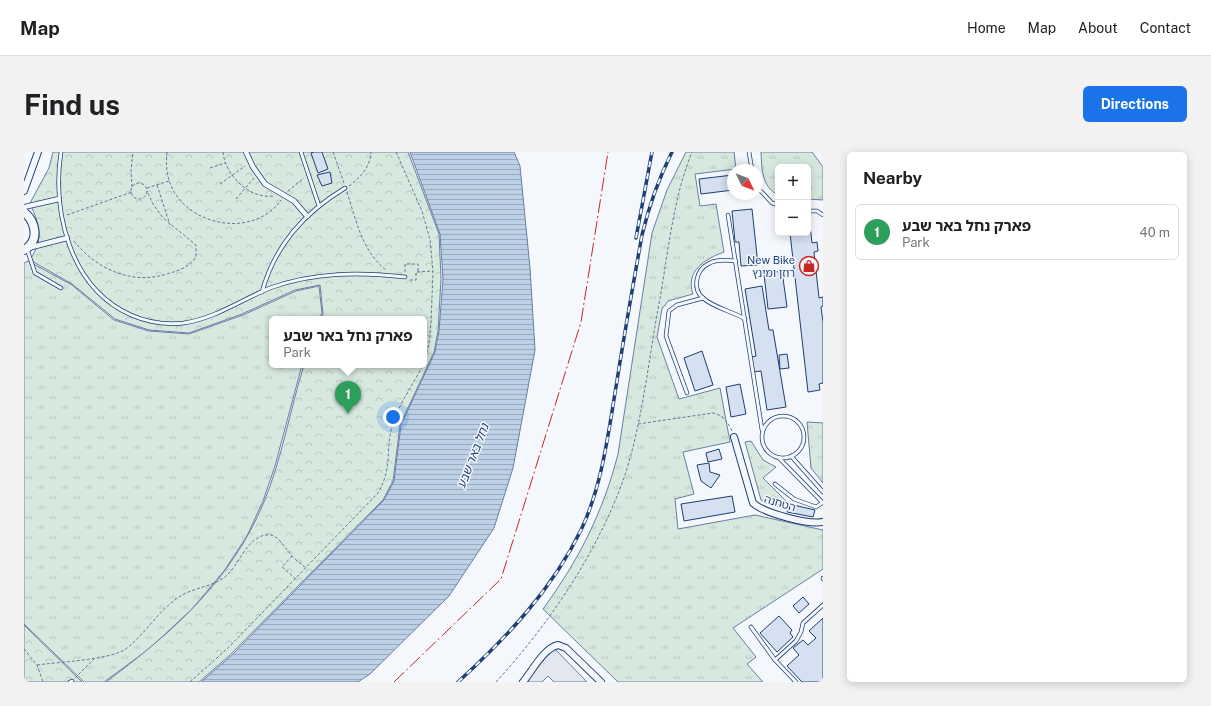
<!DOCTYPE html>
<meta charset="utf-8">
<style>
:root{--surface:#fff;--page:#f2f2f2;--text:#202124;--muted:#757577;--line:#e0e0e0;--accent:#1a73e8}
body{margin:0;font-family:"Public Sans","Noto Sans Hebrew",sans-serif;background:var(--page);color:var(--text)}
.controls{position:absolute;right:12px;top:12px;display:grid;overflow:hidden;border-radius:6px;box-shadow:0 2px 10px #0003}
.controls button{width:36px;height:36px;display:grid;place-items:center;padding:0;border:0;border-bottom:1px solid var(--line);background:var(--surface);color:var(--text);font:20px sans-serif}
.compass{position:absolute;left:703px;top:12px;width:36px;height:36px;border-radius:50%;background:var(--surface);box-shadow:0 2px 10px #0003;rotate:133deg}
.you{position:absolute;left:369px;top:265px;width:14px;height:14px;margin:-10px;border:3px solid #fff;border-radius:50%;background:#1a73e8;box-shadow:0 0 0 6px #1a73e833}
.badge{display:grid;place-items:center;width:26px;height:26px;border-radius:50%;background:var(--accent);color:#fff;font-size:13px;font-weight:700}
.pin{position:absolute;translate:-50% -33px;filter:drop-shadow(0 1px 2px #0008)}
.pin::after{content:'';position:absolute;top:21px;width:14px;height:12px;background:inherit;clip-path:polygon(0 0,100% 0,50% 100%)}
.popup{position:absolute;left:245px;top:164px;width:158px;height:52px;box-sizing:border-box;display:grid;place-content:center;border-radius:6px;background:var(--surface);filter:drop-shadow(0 1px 3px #0005);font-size:13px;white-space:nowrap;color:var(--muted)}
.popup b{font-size:15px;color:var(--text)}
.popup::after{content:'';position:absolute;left:50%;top:100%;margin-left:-8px;border:8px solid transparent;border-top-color:var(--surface)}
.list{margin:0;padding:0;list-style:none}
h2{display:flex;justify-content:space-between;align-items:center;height:52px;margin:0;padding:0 16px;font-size:17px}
h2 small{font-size:13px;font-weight:400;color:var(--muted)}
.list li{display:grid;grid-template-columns:26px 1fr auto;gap:12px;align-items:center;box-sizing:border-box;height:56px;margin:0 8px 8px;padding:0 8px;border:1px solid var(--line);border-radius:6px}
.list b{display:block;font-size:15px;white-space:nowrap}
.list p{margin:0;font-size:13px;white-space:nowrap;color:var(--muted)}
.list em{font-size:13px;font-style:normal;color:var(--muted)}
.map{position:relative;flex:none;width:799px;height:530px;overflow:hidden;border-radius:6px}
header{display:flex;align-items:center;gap:24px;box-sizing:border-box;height:56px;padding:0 20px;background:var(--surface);border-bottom:1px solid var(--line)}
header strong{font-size:19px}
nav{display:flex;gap:22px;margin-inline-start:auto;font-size:14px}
.intro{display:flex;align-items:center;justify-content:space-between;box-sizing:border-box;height:96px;padding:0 24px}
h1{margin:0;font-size:28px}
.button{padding:10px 18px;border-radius:6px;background:var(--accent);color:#fff;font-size:14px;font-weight:700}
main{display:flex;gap:24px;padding:0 24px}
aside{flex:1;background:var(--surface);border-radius:6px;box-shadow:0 2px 10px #0003}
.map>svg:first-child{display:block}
.grass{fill:url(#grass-tufts);stroke:#687fa3}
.park{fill:url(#park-crowns);stroke:#687fa3}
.parking{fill:#e3e8f0;stroke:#687fa3}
.water{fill:url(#water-rules);stroke:#687fa3}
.building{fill:#d5e0f0;stroke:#1d3f73}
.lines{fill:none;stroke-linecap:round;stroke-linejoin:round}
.service-casing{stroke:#1d3f73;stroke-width:4.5}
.pedestrian-casing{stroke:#1d3f73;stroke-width:6}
.minor-casing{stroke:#1d3f73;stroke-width:8}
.tertiary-casing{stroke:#1d3f73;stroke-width:10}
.path{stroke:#5e769c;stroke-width:1;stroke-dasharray:3 2;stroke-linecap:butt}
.service{stroke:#f4f7fb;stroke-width:3}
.pedestrian{stroke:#f4f7fb;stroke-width:4.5}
.minor{stroke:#f4f7fb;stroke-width:6}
.tertiary{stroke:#f4f7fb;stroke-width:8}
.rail-casing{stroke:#1d3f73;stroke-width:3.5}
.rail{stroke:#f4f7fb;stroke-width:2;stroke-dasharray:6;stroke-linecap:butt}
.power{stroke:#c62828;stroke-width:1;stroke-dasharray:14 3 2 3;stroke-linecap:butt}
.labels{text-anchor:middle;stroke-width:3;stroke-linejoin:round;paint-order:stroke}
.poi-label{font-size:11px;fill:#1d3f73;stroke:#f4f7fb;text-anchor:end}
.street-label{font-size:11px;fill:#1d3f73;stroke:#f4f7fb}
.water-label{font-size:12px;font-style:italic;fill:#1d3f73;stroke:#f4f7fb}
</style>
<header>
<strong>Map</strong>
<nav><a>Home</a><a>Map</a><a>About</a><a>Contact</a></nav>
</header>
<div class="intro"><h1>Find us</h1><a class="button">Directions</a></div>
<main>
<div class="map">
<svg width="799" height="530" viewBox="0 0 799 530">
<defs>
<pattern id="grass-tufts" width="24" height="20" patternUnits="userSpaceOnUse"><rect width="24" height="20" fill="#d7e8df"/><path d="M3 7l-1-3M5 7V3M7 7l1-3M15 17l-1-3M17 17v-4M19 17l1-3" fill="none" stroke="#b8c8c3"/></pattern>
<pattern id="park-crowns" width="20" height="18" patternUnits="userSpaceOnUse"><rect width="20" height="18" fill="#d7e8df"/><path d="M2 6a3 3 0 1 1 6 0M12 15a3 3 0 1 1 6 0" fill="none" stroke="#b8c8c3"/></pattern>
<pattern id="water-rules" width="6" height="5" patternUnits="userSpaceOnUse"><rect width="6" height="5" fill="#bed0e5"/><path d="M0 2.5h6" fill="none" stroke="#9aaabe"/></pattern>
</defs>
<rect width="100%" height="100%" fill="#f4f7fb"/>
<g class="grass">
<path d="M662 0H710L712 17 671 22 676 54 692 52 700 100C681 107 661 119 669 142L644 149 638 157 633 185 655 247 696 236 706 290 659 300 670 342 651 347 654 377 731 363 799 378V417L709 476 732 505 723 512 739 530H594L519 457C554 409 579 361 594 302L628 81 643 38Z"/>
<path d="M737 0H788L799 15V48L784 47V15H754V43C737 34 738 16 737 0Z"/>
<polygon points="4,109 48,133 90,168 125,179 165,182 219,163 272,139 295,134 298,161 295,167 248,167 248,213 278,213 251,314 239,349 223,384 200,419 168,457 125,497 80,530 60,530 0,472 0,111"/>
<polygon points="783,270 799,271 799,331 787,316"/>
<polygon points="727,289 739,308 752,315 739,326 762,349 758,356 744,352 737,348 721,290"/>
</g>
<g class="park">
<path d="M29 0H384L415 82 417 127 414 179 410 200 376 273 369 329 359 348 206 503 175 530H82C149 480 207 429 240 350 258 306 266 258 280 213H400V167H297L299 162 296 133 271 138 218 162 165 181 125 178 91 167 48 132 6 108C20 85 16 75 6 51L25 16Z"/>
<polygon points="0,473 58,530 0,530"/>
</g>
<polygon class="parking" points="530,496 563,530 530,530 524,524 518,530 497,530"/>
<polygon class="water" points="386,0 490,0 496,14 506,116 511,198 489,316 470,376 425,444 346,522 334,530 177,530 207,504 360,348 370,329 377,273 411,200 415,179 419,127 416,82"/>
<g class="building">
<polygon points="290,0 298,0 304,17 294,21 287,1"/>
<polygon points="306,20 308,31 298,34 293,23"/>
<polygon points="709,23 709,38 677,42 675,27"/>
<polygon points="728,57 734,113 717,114 715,90 711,90 708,59"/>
<polygon points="786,73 788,91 793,90 794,99 790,100 795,146 799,145 799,154 797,155 799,170 799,231 795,232 796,238 784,240 766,81 784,81 784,74"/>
<polygon points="758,119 763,155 744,157 740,122"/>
<polygon points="738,134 745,178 749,178 762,255 743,258 737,219 729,220 727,205 732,204 721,137"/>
<polygon points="678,199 689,233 671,239 660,206"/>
<polygon points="763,202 765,216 756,217 755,203"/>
<polygon points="716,232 722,262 707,265 702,235"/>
<polygon points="695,297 698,307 684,310 682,301"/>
<polygon points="685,311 686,320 696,323 687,336 677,329 673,313"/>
<polygon points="708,344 711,360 660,369 657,352"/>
<polygon points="765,352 791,358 789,365 763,360"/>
<polygon points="779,445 785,452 775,461 769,454"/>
<polygon points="755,464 768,478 766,481 769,485 753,500 736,481"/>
<polygon points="799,466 799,530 778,530 763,514 775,503 769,496 779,488 784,493 792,486 785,479"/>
</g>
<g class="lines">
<defs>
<g id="service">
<path d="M37 0C28 60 46 136 107 163 123 170 142 173 160 171 192 166 217 148 246 136 290 120 335 120 381 125"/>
<polyline points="277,0 295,54"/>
<polyline points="725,0 728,18"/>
<polyline points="733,35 748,51 754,53"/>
<polyline points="784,59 793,59 799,63"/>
<polyline points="704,63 738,278"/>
<polyline points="3,97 11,121 37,136"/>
<path d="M712 109C703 108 692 107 684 112 672 118 668 137 679 146 690 156 708 159 721 167"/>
<path d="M238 140C251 93 280 61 321 36"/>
<polyline points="663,241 642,184 645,159 653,153 679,146"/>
<circle cx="759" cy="285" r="21"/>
<polyline points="767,304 799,340"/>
<polyline points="755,306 798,350"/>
<polyline points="751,332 770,347 792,355 798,351"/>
<polyline points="799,426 799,427"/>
<polyline points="727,475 751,508"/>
<polyline points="46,530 48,529"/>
<polyline points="772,530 751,508 772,489 777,480 779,471 799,453"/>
</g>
<g id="pedestrian">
<polyline points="222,0 229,15 241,32 270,49 283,64"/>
<polyline points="0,55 35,47"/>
<polyline points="4,96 43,86"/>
</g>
<g id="minor">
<polyline points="0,39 14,0"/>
<path d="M710 285 729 351C740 361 784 373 799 370"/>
<path d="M499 530C508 519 520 496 534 493L542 496 577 530"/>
</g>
<path id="tertiary" d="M0 60C12 70 16 89 0 98"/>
</defs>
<use href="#service" class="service-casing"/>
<use href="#pedestrian" class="pedestrian-casing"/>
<use href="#minor" class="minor-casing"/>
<use href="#tertiary" class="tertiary-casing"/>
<g class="path">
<path d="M143 0C142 10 142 18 145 28 159 74 229 88 257 48"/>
<path d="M199 0C201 23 225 47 249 44"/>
<polyline points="309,0 320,31"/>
<polyline points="372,0 398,59 406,88 409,119 407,171 405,192 400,210"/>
<polyline points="186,16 201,11"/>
<circle cx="115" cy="39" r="8"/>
<polyline points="196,32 221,14"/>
<polyline points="133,33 146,73"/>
<path d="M325 34C337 25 346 15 347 0"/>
<polyline points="108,35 107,18 109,0"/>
<polyline points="123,36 145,29"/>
<polyline points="264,39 280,26"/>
<path d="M323 40C332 68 338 99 362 118"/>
<polyline points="212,47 230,26"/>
<polyline points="43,63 108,40"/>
<path d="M50 89C73 118 110 134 146 121 157 118 166 114 172 105V93L139 66 129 52 123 39"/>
<polyline points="381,120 381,112 394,112 394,120"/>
<polyline points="386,128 392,128 392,120 409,119"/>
<path d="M614 272 689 261C699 263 704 270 708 279"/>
<polyline points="268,404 258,415 272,427"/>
<polyline points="0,497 13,513 19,530"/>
<path d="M13 513C33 510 89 508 103 496 122 481 134 459 155 445 170 435 189 435 202 424 215 413 222 387 241 383 253 381 258 392 264 399 269 406 276 411 282 416"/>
<polyline points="51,526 70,507"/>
<path d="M166 530 204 496 354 341C369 315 361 299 368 275 374 253 389 233 399 213"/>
<path d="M472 530C526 471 573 401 600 326 618 272 624 212 634 157 644 105 648 49 668 0"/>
</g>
<use href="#service" class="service"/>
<use href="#pedestrian" class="pedestrian"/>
<use href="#minor" class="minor"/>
<use href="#tertiary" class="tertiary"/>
<defs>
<g id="rail">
<polyline points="612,86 628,0"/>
<path d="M434 530C482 486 528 438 557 378 578 334 584 283 592 235 600 184 609 133 618 83 625 54 635 26 648 0"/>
</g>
</defs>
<use href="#rail" class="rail-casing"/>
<use href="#rail" class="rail"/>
<polyline class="power" points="370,530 477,427 557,170 584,0"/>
</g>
<defs>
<symbol id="shop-ring" viewBox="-11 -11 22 22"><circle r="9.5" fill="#f4f7fb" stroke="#c62828" stroke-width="1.5"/><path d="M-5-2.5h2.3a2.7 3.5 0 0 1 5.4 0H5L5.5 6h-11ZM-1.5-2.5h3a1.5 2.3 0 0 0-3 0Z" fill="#c62828"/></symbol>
</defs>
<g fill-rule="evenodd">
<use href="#shop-ring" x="774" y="103" width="22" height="22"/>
</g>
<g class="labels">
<g class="poi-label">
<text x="771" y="112">New Bike<tspan x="771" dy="13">רוזן ומינץ</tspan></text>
</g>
<g class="street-label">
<text transform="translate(756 351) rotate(17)" y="4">הטחנה</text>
</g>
<g class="water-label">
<text transform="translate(449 304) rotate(-69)" y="4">נחל באר שבע</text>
</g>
</g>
</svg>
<div class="controls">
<button>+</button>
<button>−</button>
</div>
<svg class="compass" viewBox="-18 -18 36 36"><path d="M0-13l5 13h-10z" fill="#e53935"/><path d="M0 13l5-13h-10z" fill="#757577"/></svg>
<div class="you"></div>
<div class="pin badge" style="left:324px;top:262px;background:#2e9e5b">1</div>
<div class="popup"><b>פארק נחל באר שבע</b>Park</div>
</div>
<aside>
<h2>Nearby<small></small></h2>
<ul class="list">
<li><span class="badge" style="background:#2e9e5b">1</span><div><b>פארק נחל באר שבע</b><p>Park</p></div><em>40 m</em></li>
</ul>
</aside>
</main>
